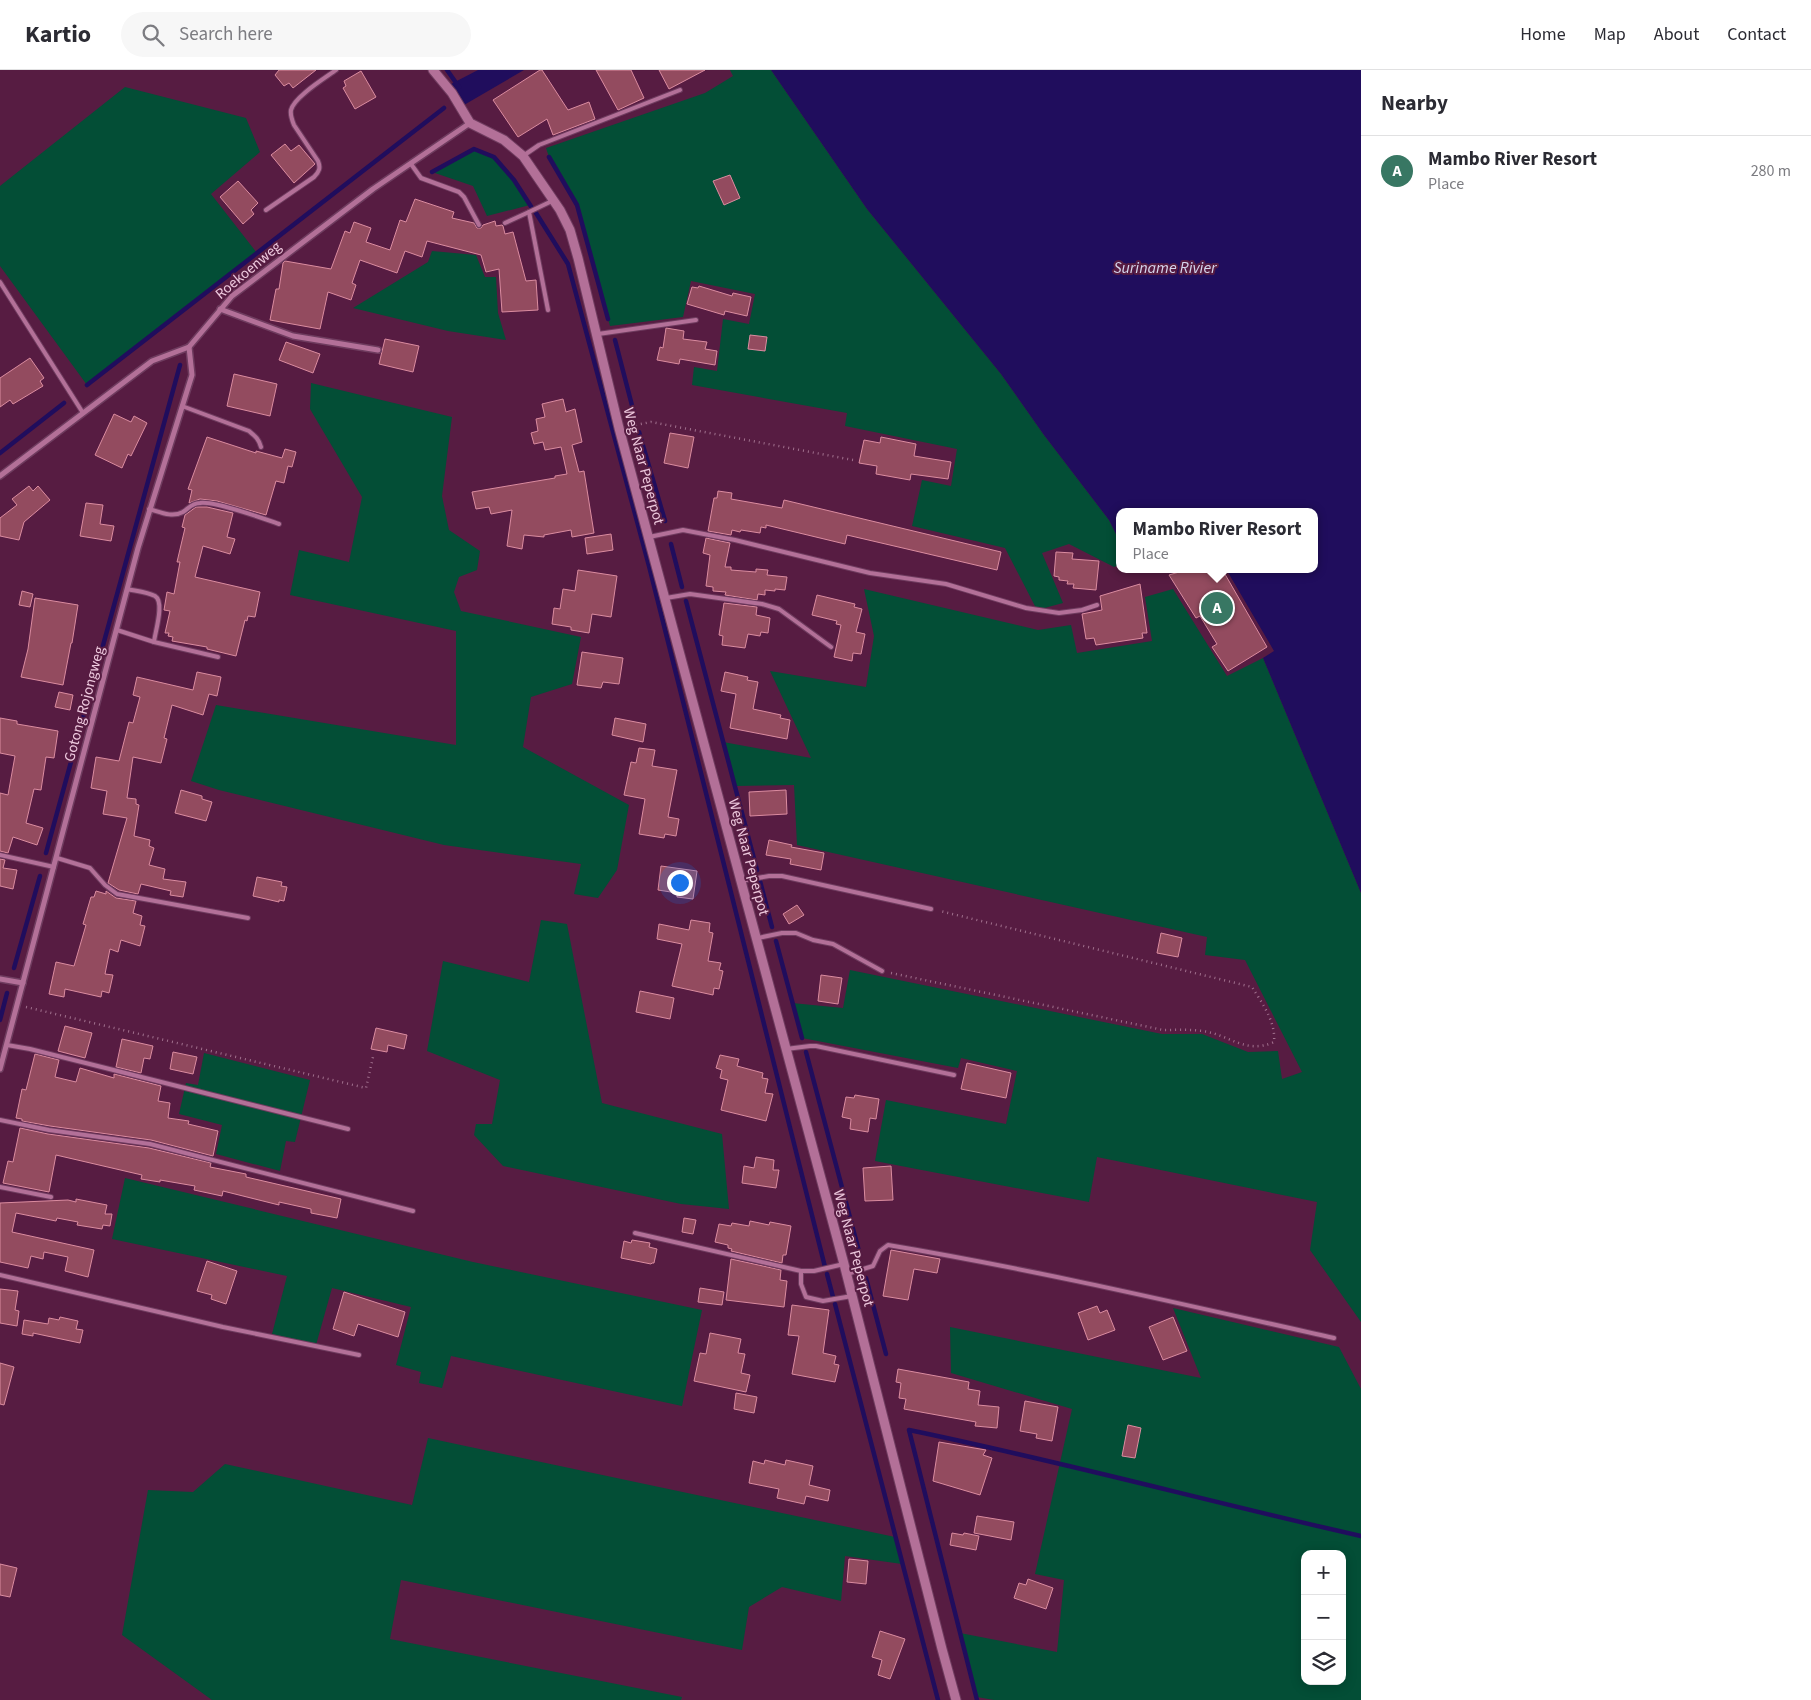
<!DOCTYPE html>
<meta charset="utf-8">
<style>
:root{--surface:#fff;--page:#f7f7f7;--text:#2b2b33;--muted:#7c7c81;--line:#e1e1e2;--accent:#387763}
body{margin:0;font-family:"Source Sans 3",sans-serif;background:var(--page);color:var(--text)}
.controls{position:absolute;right:15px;bottom:15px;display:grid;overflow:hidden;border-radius:10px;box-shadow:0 2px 12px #0003}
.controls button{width:45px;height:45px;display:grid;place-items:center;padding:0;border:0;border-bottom:1px solid var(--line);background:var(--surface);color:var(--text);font:25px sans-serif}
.you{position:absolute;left:679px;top:812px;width:18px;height:18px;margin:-12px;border:4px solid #fff;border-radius:50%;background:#1a73e8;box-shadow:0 0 0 8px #1a73e833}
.badge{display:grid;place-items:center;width:32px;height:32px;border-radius:50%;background:var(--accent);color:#fff;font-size:16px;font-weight:700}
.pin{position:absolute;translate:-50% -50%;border:2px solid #fff;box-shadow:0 1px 5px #0006}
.popup{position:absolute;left:1116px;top:438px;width:202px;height:65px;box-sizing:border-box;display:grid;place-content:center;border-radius:10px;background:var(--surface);filter:drop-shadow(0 1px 4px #0005);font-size:16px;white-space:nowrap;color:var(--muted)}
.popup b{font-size:19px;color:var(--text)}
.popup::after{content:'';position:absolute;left:50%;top:100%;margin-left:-10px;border:10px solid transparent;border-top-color:var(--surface)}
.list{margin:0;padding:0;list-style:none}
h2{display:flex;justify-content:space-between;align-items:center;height:65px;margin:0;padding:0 20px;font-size:21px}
h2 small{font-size:16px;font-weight:400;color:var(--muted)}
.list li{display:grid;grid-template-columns:32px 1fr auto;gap:15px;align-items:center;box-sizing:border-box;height:70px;padding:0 20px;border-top:1px solid var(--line)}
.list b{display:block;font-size:19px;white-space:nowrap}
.list p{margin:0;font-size:16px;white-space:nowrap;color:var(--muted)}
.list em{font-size:16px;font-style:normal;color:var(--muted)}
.icon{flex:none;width:28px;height:28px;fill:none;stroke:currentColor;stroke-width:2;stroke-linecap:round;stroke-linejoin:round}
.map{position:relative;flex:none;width:1361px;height:1630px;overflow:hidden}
header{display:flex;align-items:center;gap:30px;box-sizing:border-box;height:70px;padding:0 25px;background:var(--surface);border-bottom:1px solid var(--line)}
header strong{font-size:24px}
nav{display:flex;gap:28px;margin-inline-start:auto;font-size:18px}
.search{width:350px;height:45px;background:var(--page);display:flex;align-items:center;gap:12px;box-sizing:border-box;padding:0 18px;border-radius:28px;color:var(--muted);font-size:19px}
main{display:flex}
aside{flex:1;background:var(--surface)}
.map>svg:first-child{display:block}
.green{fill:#034e36;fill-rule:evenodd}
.water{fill:#200d5d}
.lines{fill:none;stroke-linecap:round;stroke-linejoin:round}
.stream{stroke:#200d5d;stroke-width:4.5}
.building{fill:#934b5f;stroke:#db8ca0}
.service-casing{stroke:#6f3c5f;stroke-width:6}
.minor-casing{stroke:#6f3c5f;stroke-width:8}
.tertiary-casing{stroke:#6f3c5f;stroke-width:11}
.path{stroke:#a1718e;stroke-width:2.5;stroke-dasharray:1 4;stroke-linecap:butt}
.service{stroke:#b37098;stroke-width:4}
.minor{stroke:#b37098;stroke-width:5}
.tertiary{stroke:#b37098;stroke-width:9}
.labels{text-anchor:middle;stroke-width:4;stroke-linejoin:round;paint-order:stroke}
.street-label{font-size:15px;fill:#eec9de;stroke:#571c42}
.water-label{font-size:16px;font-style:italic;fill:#d6d7ef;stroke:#571c42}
</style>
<header>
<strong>Kartio</strong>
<div class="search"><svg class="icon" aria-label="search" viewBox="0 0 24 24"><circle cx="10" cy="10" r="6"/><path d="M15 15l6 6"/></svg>Search here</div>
<nav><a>Home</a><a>Map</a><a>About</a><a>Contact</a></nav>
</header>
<main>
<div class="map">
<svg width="1361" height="1630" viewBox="0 0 1361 1630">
<rect width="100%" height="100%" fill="#571c42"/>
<g class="green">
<polygon points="730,0 771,0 867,139 1001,304 1044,365 1109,450 1119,470 1119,495 1114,497 1069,474 1042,483 1063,533 1037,540 1005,478 912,456 922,410 951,416 957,379 845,356 847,343 692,315 694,297 717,301 723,249 749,254 755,224 691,211 683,247 610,256 577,135 549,87 546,78 705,23 733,6"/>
<polygon points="125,17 246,48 260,82 211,124 257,183 87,315 0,196 0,116"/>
<polygon points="474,79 494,87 514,110 530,135 487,146 473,116 432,102"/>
<polygon points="432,181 476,185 485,207 496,207 498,243 506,270 448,261 353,238 428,192"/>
<polygon points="311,313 452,347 442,426 449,460 480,481 477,500 459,507 454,522 461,541 581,567 572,614 531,627 523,677 629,735 617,800 598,828 574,824 581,794 444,775 219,720 191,711 216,635 456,675 456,561 290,525 299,480 349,492 362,427 310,339"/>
<polygon points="864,519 1038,560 1071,555 1077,583 1152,571 1145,527 1173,519 1227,606 1263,588 1361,823 1361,1252 1310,1180 1317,1132 1097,1087 1089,1132 875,1091 886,1030 1006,1054 1017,1001 961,988 958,998 802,968 792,933 843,938 850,900 1162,964 1202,964 1248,982 1278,981 1282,1009 1302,1002 1245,890 1205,885 1207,867 797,775 794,715 735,716 723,672 811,688 770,601 866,617 874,566"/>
<polygon points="541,850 567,854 602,1033 722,1064 729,1139 681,1134 503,1096 474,1065 476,1054 492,1054 500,1010 427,981 443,891 529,912"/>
<polygon points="204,983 310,1010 295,1072 286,1071 280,1101 216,1084 222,1055 179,1044 186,1013 198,1015"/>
<polygon points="125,1108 473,1192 702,1240 682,1336 451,1286 442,1318 419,1313 421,1302 396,1295 411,1237 332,1218 316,1275 272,1264 287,1206 112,1169"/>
<path d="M1173 1238 1339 1277 1361 1319V1630H994L977 1627 960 1563 1057 1582 1064 1510 1035 1504 1072 1339 951 1303 950 1257 1201 1308ZM1305 1484H1342V1611H1305Z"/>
<polygon points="428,1368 895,1467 902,1494 845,1486 841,1531 782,1517 749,1537 742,1580 401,1510 390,1569 682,1627 681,1630 212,1630 122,1565 148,1420 193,1422 225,1394 412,1435"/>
</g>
<g class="water">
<polygon points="478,0 524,0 464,35 451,14"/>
<polygon points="771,0 1361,0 1361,823 1263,588 1274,581 1226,499 1314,499 1314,442 1120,442 1119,470 1109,450 1044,365 1001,304 867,139"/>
</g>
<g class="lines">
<g class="stream">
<polyline points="447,0 459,17"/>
<polyline points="549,87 577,135 608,249"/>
<polyline points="432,102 474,79 494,87 514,110 532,138"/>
<polyline points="536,143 568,194 649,496 825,1197"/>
<polyline points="615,270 635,347"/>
<polyline points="87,315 444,38"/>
<polyline points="639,362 665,451"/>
<polyline points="0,383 64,333"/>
<polyline points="671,474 682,517"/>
<polyline points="686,531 757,800"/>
<polyline points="46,783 180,295"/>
<polyline points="760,811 772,857"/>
<polyline points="776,871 802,968"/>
<polyline points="14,898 40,806"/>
<polyline points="0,950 7,923"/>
<polyline points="806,982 860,1185"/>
<polyline points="827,1204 833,1227"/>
<polyline points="866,1208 886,1284"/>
<polyline points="835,1234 938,1630"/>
<path d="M977 1630 909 1360C1060 1391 1210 1432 1361 1466"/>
</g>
</g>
<g class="building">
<polygon points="279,0 316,0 293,18 289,13 284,16 275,5"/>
<polygon points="540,0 542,0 568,40 589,32 595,49 553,65 547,49 518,67 493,30"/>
<polygon points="596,0 631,0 644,28 618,40"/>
<polygon points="659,0 705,0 669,19"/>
<polygon points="361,1 376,27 355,39 343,18 346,16 344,11"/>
<polygon points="285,74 291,81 299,75 315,94 294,113 271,85"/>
<polygon points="730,105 740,128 724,135 713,111"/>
<polygon points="238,111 258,133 251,140 254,144 243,154 220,127"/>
<polygon points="415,129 454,142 452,148 474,153 477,158 481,158 483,155 495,151 496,156 502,155 503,156 505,164 513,162 526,211 536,210 538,240 502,242 499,199 486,202 481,185 427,171 422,187 405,181 397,203 360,190 352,213 356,215 351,230 328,222 320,259 270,250 276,219 279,219 283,193 285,191 331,199 345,161 350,163 354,152 371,158 366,172 390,180 400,150 406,152"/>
<polygon points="699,216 732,226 733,223 751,227 747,246 725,241 724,245 687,234 692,217 698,218"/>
<polygon points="666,258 684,261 683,269 707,272 705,279 717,281 715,295 680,289 679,294 657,290 660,277 663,278"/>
<polygon points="750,265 767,267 765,281 748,279"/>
<polygon points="385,269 419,276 413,302 379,294"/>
<polygon points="286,272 320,284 313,303 279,290"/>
<polygon points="30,288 44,308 40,311 43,316 13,334 10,330 0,337 0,308"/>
<polygon points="234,304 277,314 270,346 227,336"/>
<polygon points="563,329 566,342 575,339 582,372 572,375 579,402 584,401 594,463 572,467 571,460 544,465 544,467 524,465 522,479 507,476 512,440 491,444 489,437 476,439 472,422 555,408 555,406 567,404 561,377 545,380 543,372 534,374 531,363 538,361 536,349 545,347 542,334"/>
<polygon points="114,344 131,352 134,346 147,353 131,386 128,384 122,398 95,385"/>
<polygon points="670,363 694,367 688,398 664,393"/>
<polygon points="207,367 256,383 256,381 282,388 285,379 296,382 292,397 288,396 284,413 276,411 266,445 217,431 200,429 189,433 192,420 188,419"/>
<polygon points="881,367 916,374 914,386 951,392 948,409 911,404 910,410 876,404 877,396 859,393 864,370 880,373"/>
<polygon points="29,416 33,421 38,416 50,430 24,452 19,470 0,466 0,448 17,435 12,429"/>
<polygon points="718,421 732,423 731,429 782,438 784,430 1001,482 997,500 847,465 845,474 766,455 766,458 761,457 760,463 741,460 740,462 732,460 731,465 708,461 714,428 717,428"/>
<polygon points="86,433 103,435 100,454 114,456 111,471 80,466"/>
<polygon points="196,437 207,437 233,443 227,467 235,469 230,484 203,476 195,507 260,522 255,547 248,546 247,551 245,550 236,586 207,579 207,577 172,571 173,567 168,566 169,563 165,563 170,541 164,540 167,522 174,524 180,492 177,492 185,458 182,457 185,445"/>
<polygon points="611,464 613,480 587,484 585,468"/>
<polygon points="706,468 730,473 725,497 731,497 731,500 756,502 756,499 768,500 767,505 787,507 785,520 775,519 775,521 765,520 765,525 758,524 757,530 725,525 726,522 713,521 713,517 706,516 710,485 703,483"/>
<polygon points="1056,482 1073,483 1072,489 1099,491 1096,520 1073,518 1074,514 1067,514 1068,511 1059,510 1059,507 1054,506"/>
<polygon points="1189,499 1222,499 1267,577 1228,601 1212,577 1217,574 1200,546 1196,548 1169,505"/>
<polygon points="578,500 617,506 611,547 592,544 589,563 571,560 571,557 552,554 554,538 560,539 563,519 575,521"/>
<polygon points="1140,514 1147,563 1142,563 1143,568 1096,575 1094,568 1086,569 1082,544 1102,540 1100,526"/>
<polygon points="22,521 33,524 30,537 19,535"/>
<polygon points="817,525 855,534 854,537 862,539 856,562 865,564 861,584 853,583 852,591 834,587 841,555 836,554 837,551 812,545"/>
<polygon points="35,528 78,535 72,573 71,573 63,615 21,607 28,579"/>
<polygon points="724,533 757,537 756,545 770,548 768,563 761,562 760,566 748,564 745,578 722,575 723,566 719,565"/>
<polygon points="582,582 623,588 619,614 603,612 601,618 577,615"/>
<polygon points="197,602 221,607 217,626 209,624 203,645 172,635 164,668 167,669 161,693 133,687 127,728 136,729 136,734 139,735 134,766 150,770 149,776 154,778 149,795 165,799 163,809 186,812 183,827 170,825 171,821 141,814 138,824 119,820 108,813 127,748 103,744 107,721 91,718 96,687 119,691 129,652 133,653 140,627 133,625 137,607 193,620"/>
<polygon points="725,602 748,607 747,610 758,612 753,639 781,645 780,648 790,650 787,669 730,658 736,624 721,621"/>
<polygon points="59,622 73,625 70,640 55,637"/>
<polygon points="0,648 17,651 17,654 58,661 54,688 46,687 41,720 34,719 26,753 43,758 37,775 13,767 8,783 0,781 0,723 8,725 15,686 0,683"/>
<polygon points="615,648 646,654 643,672 612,665"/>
<polygon points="639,678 655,680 652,696 677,700 668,747 679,749 676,766 665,764 664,768 639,764 645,729 624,725 631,692 636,693"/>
<polygon points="181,720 202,726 202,729 212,732 206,751 175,743"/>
<polygon points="786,720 787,744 750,746 749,722"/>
<polygon points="769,770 792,775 791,777 824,783 821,800 790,794 791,789 766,785"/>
<polygon points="0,789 5,790 3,798 17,800 13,819 0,816"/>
<polygon points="661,796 697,801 693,829 677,827 677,823 658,820"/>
<polygon points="257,807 282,812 281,816 287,817 284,831 279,830 279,832 253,826"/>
<polygon points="96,821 106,824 106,821 116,828 136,831 133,843 142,846 140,855 145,856 140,876 121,870 118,882 110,879 105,904 113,905 109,923 102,921 101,927 65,919 64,927 49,924 56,892 74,896 86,855 83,854 91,827 94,827"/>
<polygon points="797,835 804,845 789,854 783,844"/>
<polygon points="691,850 710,853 709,862 713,863 708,891 721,893 719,900 723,901 719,919 714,918 713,925 672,916 682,874 657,869 659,854 689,860"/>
<polygon points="1161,863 1182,868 1178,887 1157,883"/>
<polygon points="821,905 842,908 838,934 818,931"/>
<polygon points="640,921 674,928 670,949 636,942"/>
<polygon points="65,956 92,963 85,988 58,981"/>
<polygon points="376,958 407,965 404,979 388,975 387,982 371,979"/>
<polygon points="122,969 153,976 150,989 144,988 141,1003 116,997"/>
<polygon points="173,982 197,987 193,1004 170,999"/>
<polygon points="35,984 59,990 55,1007 76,1012 80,998 114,1008 114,1004 161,1016 158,1031 170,1033 168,1048 189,1051 188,1054 218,1061 213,1086 151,1070 50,1056 22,1051 22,1049 16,1048 22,1019 26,1020"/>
<polygon points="720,985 739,989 737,996 763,1003 762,1008 768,1009 765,1023 773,1024 766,1051 721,1040 728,1010 720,1008 722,1000 716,998"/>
<polygon points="967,993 1011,1003 1006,1028 961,1019"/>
<polygon points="855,1025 879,1029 876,1049 870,1048 868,1062 850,1059 851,1049 842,1047 846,1027 854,1028"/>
<polygon points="20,1058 48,1064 149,1078 211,1093 210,1097 246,1104 246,1107 341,1129 337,1148 311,1143 311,1139 279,1132 279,1135 223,1121 222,1126 194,1120 195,1116 160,1110 160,1112 141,1109 142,1105 56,1085 49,1122 3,1113 8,1091 13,1092"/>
<polygon points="756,1087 774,1090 773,1100 779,1100 776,1118 742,1113 744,1096 754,1098"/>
<polygon points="891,1096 893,1130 865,1131 863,1098"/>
<polygon points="76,1129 107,1135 105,1144 112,1144 110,1156 103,1155 102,1159 77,1155 78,1152 57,1148 56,1151 16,1143 12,1162 94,1180 88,1207 65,1201 68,1187 44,1182 43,1189 31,1186 28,1198 0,1192 0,1133 68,1130 76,1132"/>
<polygon points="684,1148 696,1150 693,1164 682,1162"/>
<polygon points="750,1151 769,1155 770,1152 791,1156 786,1185 783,1185 782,1193 731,1181 732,1179 728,1178 728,1175 715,1172 719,1154 731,1156 732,1153 749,1156"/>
<polygon points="632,1170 650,1173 649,1177 657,1179 654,1193 652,1193 651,1194 621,1188 624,1171 631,1173"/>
<polygon points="891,1180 940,1189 937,1203 914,1199 908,1230 883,1226"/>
<polygon points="731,1189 781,1200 780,1210 787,1211 784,1237 726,1230"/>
<polygon points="207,1191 237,1201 226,1234 211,1229 212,1225 197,1221"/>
<polygon points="700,1218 724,1222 722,1235 698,1232"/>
<polygon points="0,1219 18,1221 15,1240 19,1241 17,1256 0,1253"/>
<polygon points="344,1222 405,1242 398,1267 358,1254 354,1266 333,1259"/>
<polygon points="792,1235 829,1240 823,1283 836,1286 834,1294 839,1295 835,1312 792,1304 799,1266 788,1265"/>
<polygon points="1097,1236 1100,1243 1107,1240 1115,1260 1088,1270 1078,1243"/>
<polygon points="60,1247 78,1251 76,1259 83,1260 80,1273 33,1263 33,1266 22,1264 24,1250 48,1254 49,1248 59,1250"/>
<polygon points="1173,1247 1187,1281 1163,1290 1149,1257"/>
<polygon points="710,1263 741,1269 738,1283 745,1284 741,1303 750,1305 746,1322 694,1311 700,1283 706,1284"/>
<polygon points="0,1293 14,1297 4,1335 0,1334"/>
<polygon points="898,1299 969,1312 968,1319 980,1321 978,1335 999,1337 997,1358 975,1356 976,1352 904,1339 906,1329 899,1328 901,1313 896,1312"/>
<polygon points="736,1323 757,1327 754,1343 734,1339"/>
<polygon points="1025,1331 1058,1337 1052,1371 1036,1368 1037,1364 1020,1361"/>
<polygon points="1128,1355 1141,1358 1135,1388 1122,1386"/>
<polygon points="939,1372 986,1380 983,1385 992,1388 980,1425 933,1411"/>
<polygon points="765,1390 785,1395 786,1390 813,1396 809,1415 830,1420 828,1431 806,1426 804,1434 777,1428 779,1419 749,1413 753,1391 764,1394"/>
<polygon points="977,1446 1014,1452 1011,1470 974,1463"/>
<polygon points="952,1463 963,1465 964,1463 979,1466 976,1480 950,1475"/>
<polygon points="849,1489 868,1491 866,1514 847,1512"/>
<polygon points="0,1494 17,1498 10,1527 0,1525"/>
<polygon points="1028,1509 1053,1518 1046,1539 1014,1528 1019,1513 1026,1515"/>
<polygon points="880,1561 905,1569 890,1609 878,1605 882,1590 872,1587"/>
</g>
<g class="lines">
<defs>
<g id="service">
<polyline points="523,86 539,75 680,20"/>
<polyline points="411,94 421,108 459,122 464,127 479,155"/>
<path d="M266 140 314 107C319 102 321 98 318 91L294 55C292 50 290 45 291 40 294 27 325 8 336 0"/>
<polyline points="505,153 529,142"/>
<polyline points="0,212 83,343"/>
<polyline points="548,240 529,142 552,131"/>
<polyline points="598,264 696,250"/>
<path d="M182 336 249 361C255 366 259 369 261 377"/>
<path d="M149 439C160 442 172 448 183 442 189 438 192 433 200 433 216 431 262 448 279 454"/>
<polyline points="649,467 683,460 735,470 870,503 946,514 1026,538 1059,543 1082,540 1097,535"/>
<path d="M127 519C136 521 147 522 155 526 165 532 155 562 154 572"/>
<polyline points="666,528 690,524 762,534 779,539 831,577"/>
<polyline points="117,560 154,572 218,587"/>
<polyline points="0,785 54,797"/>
<polyline points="57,788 90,798 105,815 117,824 248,848"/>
<polyline points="741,811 769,806 782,806 931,839"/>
<polyline points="758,868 782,863 796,863 813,870 833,874 882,901"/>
<polyline points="7,975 30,979 348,1059"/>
<polyline points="786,979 810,976 816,976 954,1005"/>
<polyline points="0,1050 49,1060 150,1074 413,1141"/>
<polyline points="0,1117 51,1127"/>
<polyline points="635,1163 801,1201 814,1201 844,1194"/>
<polyline points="801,1201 801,1214 806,1227 823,1231 852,1226"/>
<path d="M847 1204 873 1196 880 1181 888 1175C1037 1200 1186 1235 1334 1268"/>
<polyline points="0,1205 223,1257 359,1285"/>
</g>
<g id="minor">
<polyline points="220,239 293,266 378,280"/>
<polyline points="0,406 152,291 189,277 232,226 373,119 470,53"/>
<polyline points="0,909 23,913"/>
<polyline points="0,999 138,478 192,305 189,277"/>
</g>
<polyline id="tertiary" points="433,0 452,23 470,53 504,70 523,86 560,140 570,160 578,188 619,358 844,1194 942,1579 956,1630"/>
</defs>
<use href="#service" class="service-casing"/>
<use href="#minor" class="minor-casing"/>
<use href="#tertiary" class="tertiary-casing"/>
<g class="path">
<polyline points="631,356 651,352 853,390"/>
<path d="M891 903 1163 960C1176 960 1189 959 1202 961 1229 964 1245 985 1274 972 1276 952 1262 933 1252 917L940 841"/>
<polyline points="26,937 366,1018 373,987"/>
</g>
<use href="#service" class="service"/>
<use href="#minor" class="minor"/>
<use href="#tertiary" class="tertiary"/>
</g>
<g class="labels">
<g class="street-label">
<text transform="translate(248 200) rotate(-40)" y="5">Roekoenweg</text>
<text transform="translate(644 396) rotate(75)" y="5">Weg Naar Peperpot</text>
<text transform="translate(84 634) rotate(-75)" y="5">Gotong Rojongweg</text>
<text transform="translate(749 787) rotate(75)" y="5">Weg Naar Peperpot</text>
<text transform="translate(854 1178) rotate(75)" y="5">Weg Naar Peperpot</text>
</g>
<g class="water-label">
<text x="1165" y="203">Suriname Rivier</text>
</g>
</g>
</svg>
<div class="controls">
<button>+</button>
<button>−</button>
<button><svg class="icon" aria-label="layers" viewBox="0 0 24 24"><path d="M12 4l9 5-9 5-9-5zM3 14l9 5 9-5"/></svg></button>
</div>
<div class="you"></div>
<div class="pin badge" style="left:1217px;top:538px">A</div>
<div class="popup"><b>Mambo River Resort</b>Place</div>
</div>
<aside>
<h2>Nearby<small></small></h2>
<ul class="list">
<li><span class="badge">A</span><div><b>Mambo River Resort</b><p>Place</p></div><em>280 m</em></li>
</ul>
</aside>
</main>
